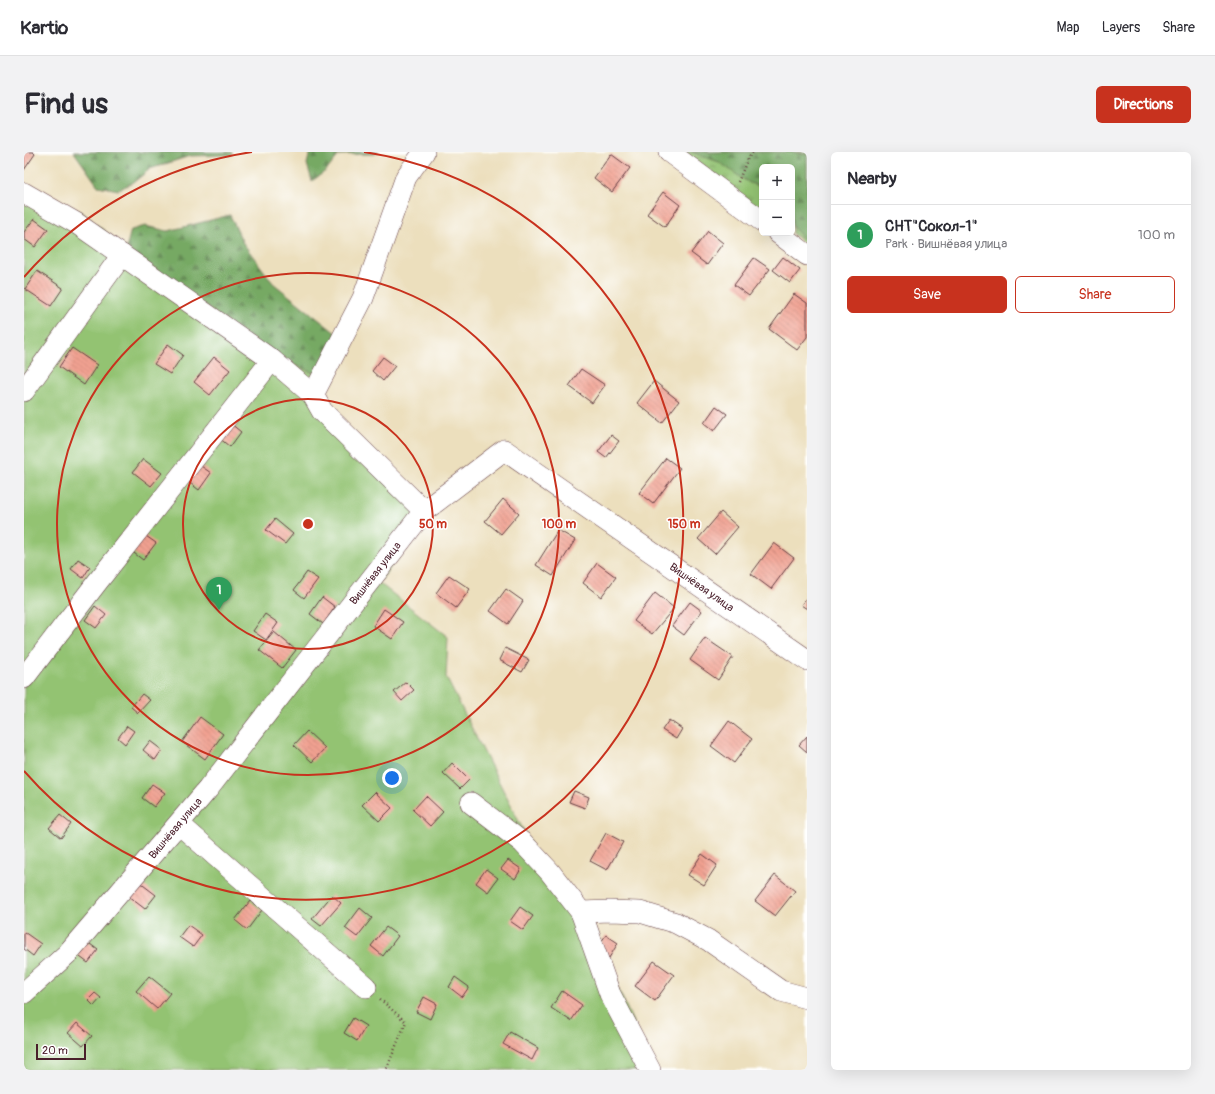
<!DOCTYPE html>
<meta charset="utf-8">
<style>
:root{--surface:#fff;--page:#f2f2f3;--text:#2b2b33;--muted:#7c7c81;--line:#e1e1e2;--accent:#c8321e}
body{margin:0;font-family:Pangolin,sans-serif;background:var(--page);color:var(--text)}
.controls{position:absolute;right:12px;top:12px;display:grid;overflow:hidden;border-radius:6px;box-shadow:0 4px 16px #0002}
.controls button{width:36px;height:36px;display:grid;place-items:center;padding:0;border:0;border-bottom:1px solid var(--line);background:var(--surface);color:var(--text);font:20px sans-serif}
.scale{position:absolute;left:12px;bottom:10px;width:50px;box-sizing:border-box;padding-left:4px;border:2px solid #4a1f2b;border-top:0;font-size:11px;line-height:14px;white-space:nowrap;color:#4a1f2b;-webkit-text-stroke:3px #fff;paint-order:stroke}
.you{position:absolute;left:368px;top:626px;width:14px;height:14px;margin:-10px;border:3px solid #fff;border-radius:50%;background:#1a73e8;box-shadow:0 0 0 6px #1a73e833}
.badge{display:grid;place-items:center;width:26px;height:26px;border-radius:50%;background:var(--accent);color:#fff;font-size:13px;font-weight:700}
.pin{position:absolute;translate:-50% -33px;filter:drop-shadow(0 1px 2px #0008)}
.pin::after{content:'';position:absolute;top:21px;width:14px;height:12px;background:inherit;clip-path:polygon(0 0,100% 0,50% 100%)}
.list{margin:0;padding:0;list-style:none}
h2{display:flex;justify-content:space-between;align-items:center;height:52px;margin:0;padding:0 16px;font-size:17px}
h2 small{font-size:13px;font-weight:400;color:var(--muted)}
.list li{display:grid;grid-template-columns:26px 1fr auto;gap:12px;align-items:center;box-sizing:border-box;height:60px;padding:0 16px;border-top:1px solid var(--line)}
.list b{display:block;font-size:15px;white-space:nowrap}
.list p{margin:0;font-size:13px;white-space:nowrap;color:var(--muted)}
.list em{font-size:13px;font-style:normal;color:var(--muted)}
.actions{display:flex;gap:8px;padding:12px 16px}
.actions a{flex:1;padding:9px 0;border:1px solid var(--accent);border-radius:6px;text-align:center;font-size:14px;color:var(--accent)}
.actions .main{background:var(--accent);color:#fff}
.map{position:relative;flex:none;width:783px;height:918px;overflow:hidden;border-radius:6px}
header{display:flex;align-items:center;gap:24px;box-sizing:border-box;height:56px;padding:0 20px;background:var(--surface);border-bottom:1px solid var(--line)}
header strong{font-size:19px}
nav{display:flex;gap:22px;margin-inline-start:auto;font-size:14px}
.intro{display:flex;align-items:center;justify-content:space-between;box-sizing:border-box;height:96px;padding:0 24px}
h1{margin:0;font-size:28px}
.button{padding:10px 18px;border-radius:6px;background:var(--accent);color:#fff;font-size:14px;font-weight:700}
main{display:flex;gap:24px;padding:0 24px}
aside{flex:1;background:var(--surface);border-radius:6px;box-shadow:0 4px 16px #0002}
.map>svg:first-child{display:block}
.grass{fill:url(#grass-tufts);stroke:#6e714e}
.forest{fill:url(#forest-firs);stroke:#606448}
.green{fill:#93c372;stroke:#6e714e}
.building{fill:url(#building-back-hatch)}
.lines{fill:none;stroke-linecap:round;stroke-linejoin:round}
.minor-casing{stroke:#623c41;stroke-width:22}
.path{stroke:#623c41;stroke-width:2.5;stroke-dasharray:1 3;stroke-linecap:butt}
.minor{stroke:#fff;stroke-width:21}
.ring{fill:none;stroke:#c8321e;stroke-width:2}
.labels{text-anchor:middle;stroke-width:3;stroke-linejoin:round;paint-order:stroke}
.street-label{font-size:11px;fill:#4a1f2b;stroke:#fff}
.centre{fill:#c8321e;stroke:#fff;stroke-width:2}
.ring-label{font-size:12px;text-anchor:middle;font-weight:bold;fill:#c8321e;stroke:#fff;stroke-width:3;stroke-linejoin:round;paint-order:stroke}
</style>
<header>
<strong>Kartio</strong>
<nav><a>Map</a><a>Layers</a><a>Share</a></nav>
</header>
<div class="intro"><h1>Find us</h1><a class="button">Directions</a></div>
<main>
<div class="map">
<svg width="783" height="918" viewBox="0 0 783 918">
<defs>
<pattern id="grass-tufts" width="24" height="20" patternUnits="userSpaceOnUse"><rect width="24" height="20" fill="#93c372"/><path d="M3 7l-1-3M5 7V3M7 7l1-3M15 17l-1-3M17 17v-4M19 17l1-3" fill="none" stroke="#7a9e5e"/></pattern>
<pattern id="forest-firs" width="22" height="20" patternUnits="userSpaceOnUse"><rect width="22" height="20" fill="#76a964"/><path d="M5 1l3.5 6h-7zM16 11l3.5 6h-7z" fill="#638953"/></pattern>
<pattern id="building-back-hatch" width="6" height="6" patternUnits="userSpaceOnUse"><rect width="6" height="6" fill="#f1a191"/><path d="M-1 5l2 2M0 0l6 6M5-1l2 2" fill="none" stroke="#c58377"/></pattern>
</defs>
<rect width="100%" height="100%" fill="#fff"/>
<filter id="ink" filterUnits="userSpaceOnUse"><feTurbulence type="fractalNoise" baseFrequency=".025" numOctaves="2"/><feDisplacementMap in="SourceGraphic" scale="8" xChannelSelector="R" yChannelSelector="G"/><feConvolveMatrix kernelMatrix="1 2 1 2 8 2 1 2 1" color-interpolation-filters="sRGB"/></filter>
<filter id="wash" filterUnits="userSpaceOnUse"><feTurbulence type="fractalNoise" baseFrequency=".012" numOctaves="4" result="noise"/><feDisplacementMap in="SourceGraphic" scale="16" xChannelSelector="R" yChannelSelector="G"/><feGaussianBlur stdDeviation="0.9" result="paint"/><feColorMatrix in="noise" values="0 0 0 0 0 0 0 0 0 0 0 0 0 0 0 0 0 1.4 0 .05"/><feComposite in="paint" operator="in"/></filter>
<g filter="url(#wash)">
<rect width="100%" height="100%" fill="#ecdfbd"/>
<polygon class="grass" points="660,0 783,0 783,94 768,81 768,15 738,15 738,60"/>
<g class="forest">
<polygon points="50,0 208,0 208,3 166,4 126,17 110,30 94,38 74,34"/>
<polygon points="286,0 355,0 351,2 315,3 303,18 288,29 283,12"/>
<polygon points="667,0 767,0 783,2 783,90 768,74 768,15 738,15 738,35 726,31 716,25 695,10"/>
<polygon points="206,63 219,91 249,131 313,182 294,223 252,205 102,96 107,78 121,74 144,79"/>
</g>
<polygon class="green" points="0,33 57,60 102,96 251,205 294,223 302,263 405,363 355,431 424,485 422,525 520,719 566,772 630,918 0,918"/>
<g id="blocks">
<g class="building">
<polygon points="0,0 9,0 11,2 0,18"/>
<polygon points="587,2 606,16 588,40 570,26"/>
<polygon points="639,40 656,53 641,75 623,62"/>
<polygon points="10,67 24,77 11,95 0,87 0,80"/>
<polygon points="684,79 699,91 683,113 667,101"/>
<polygon points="759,105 776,118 766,131 749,118"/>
<polygon points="730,106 746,117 725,144 710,133"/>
<polygon points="13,119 39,136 27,154 1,137"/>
<polygon points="770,142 783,151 783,185 773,198 745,177"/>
<polygon points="144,192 159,203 146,222 130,212"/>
<polygon points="48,196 73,213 60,233 35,215"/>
<polygon points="190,205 206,218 186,243 170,230"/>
<polygon points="359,205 371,214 359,229 348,219"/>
<polygon points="557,217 581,233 568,251 545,234"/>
<polygon points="630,229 655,249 638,271 613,251"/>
<polygon points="692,254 703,262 690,279 680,271"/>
<polygon points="206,271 217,280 206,295 194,285"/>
<polygon points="587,283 595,289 582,306 574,300"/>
<polygon points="642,306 656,316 629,352 615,341"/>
<polygon points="119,307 138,321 127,334 109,320"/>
<polygon points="174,312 187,321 175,338 162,328"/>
<polygon points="479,347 495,361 477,382 461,369"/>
<polygon points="697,360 714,375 691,402 674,387"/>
<polygon points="251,367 269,382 261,392 242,378"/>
<polygon points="534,378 551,388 529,424 512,413"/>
<polygon points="119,382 132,391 119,408 106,398"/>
<polygon points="750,391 770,406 747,437 727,422"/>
<polygon points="54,407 66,415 59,426 47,417"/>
<polygon points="573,411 592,425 577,445 559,431"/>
<polygon points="283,420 294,427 280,446 270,438"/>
<polygon points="425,423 446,437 432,456 412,441"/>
<polygon points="482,437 499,449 484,472 466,459"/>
<polygon points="631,441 650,456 628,482 610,469"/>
<polygon points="298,445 311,455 299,472 286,462"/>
<polygon points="783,445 783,457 777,453"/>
<polygon points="666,450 678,459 660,483 648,474"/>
<polygon points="71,454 82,463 72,476 61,468"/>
<polygon points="360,457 379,470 368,487 349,474"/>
<polygon points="241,462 254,471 242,488 229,479"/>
<polygon points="250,480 272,498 258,516 235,498"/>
<polygon points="681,486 709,505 694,528 666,508"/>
<polygon points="481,496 505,508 498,520 475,508"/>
<polygon points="382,530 390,538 378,549 370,540"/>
<polygon points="118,542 126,548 114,561 107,555"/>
<polygon points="176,565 199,582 181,607 158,590"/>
<polygon points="645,568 658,577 652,587 638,578"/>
<polygon points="705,569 728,587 710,611 687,594"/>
<polygon points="103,574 110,579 101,592 94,586"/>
<polygon points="283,579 301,596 288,610 270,593"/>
<polygon points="783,584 783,600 775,593"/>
<polygon points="126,589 138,598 131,608 119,598"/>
<polygon points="428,611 445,628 436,637 419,621"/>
<polygon points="128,632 141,641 130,655 118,646"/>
<polygon points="550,639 565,645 561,656 545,650"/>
<polygon points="351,640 368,656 355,669 338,653"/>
<polygon points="402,644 419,660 406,674 389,658"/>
<polygon points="36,663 47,672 37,686 25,676"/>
<polygon points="582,681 599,690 583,718 566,709"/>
<polygon points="678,702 693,713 680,733 664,723"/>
<polygon points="484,708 497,717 491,727 477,717"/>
<polygon points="462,717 474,726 464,740 452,731"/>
<polygon points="751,723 771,739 751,764 731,749"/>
<polygon points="115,730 132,743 121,757 104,744"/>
<polygon points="308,743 317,751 297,774 288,767"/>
<polygon points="226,749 238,758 223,778 211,768"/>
<polygon points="496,755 509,764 499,778 486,769"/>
<polygon points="336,756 348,766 333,785 321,776"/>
<polygon points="164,773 178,783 169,795 155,785"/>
<polygon points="362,775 374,784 359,804 347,794"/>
<polygon points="0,780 17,792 9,804 0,797"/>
<polygon points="582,783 594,791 585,806 572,797"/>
<polygon points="62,789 74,798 64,811 52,802"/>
<polygon points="630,809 650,823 631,849 611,834"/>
<polygon points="125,824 146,841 133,857 112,839"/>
<polygon points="431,825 445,835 438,845 425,835"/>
<polygon points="538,839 558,853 547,869 527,856"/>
<polygon points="71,841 77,846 70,854 64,848"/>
<polygon points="400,845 413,852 406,867 392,860"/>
<polygon points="329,866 342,874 333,889 320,881"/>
<polygon points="53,871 68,884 59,894 44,881"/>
<polygon points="486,880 514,896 508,908 479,892"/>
</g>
</g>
</g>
<g filter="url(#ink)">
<use href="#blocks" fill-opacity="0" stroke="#623c41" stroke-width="1"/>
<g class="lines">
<defs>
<g id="minor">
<polyline points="645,0 738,69"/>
<polyline points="0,41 52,71 248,208 289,243 298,259 400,359"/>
<polyline points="754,81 783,103"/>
<polyline points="0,239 98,103"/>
<polyline points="289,243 339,146 382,25 400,0"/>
<polyline points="0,526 71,433 248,208"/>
<polyline points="447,651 499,691 526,720 557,760 586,759 616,760 652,771 684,788 757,839 783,846"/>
<polyline points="155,672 342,835"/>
<polyline points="557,760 586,842 626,918"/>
<polyline points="0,841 43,802 184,637 400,359 480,298 783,508"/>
</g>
</defs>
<use href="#minor" class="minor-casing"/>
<g class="path">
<polyline points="714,30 724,6 729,0"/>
<polyline points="356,847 382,870 362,918"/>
</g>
<use href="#minor" class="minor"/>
</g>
</g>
<g class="ring">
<circle cx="284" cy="372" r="125"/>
<circle cx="284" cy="372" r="251"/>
<path d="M0 125A376 376 0 0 1 228 0M340 0A376 376 0 1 1 0 619"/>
</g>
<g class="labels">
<g class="street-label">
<text transform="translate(351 421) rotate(-52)" y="4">Вишнёвая улица</text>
<text transform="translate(678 435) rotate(35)" y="4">Вишнёвая улица</text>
<text transform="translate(151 676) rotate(-50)" y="4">Вишнёвая улица</text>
</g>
</g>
<circle cx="284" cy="372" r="6" class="centre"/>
<g class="ring-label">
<text x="409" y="376">50 m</text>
<text x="535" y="376">100 m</text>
<text x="660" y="376">150 m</text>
</g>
</svg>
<div class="controls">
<button>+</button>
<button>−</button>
</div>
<div class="scale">20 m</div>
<div class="you"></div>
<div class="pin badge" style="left:195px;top:458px;background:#2e9e5b">1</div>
</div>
<aside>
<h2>Nearby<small></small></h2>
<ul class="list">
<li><span class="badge" style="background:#2e9e5b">1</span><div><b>СНТ&quot;Сокол-1&quot;</b><p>Park · Вишнёвая улица</p></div><em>100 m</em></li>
</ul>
<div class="actions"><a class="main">Save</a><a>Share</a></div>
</aside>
</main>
